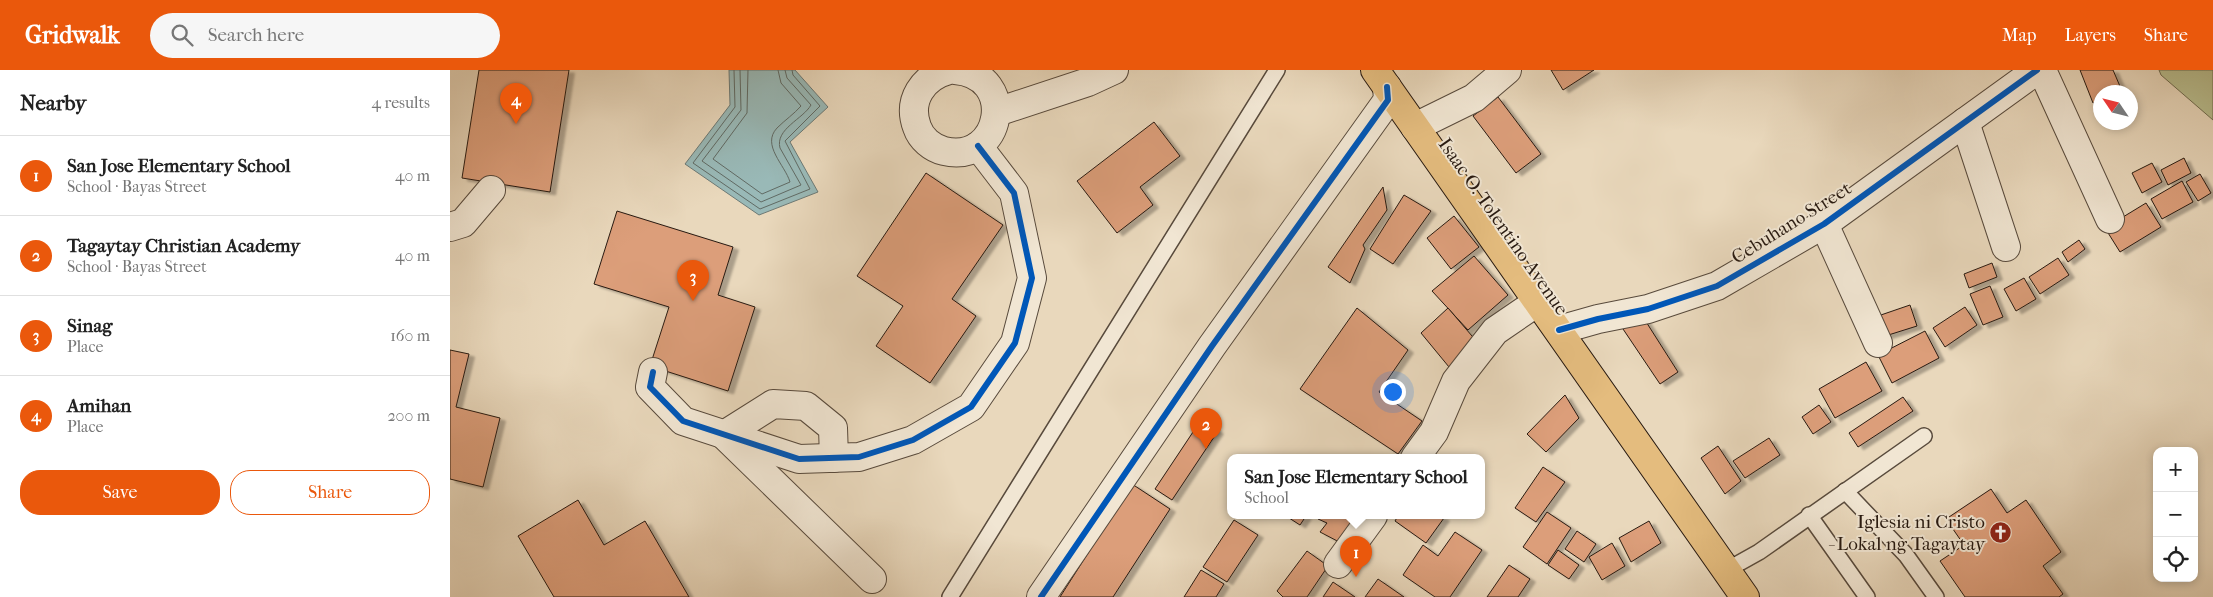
<!DOCTYPE html>
<meta charset="utf-8">
<style>
:root{--surface:#fff;--page:#f6f6f6;--text:#222;--muted:#767676;--line:#e0e0e0;--accent:#ea580c}
body{margin:0;font-family:"IM FELL French Canon",serif;background:var(--page);color:var(--text)}
.controls{position:absolute;right:15px;bottom:15px;display:grid;overflow:hidden;border-radius:10px;box-shadow:0 2px 8px #0003}
.controls button{width:45px;height:45px;display:grid;place-items:center;padding:0;border:0;border-bottom:1px solid var(--line);background:var(--surface);color:var(--text);font:25px sans-serif}
.compass{position:absolute;left:1643px;top:15px;width:45px;height:45px;border-radius:50%;background:var(--surface);box-shadow:0 2px 8px #0003;rotate:305deg}
.you{position:absolute;left:942px;top:321px;width:18px;height:18px;margin:-12px;border:4px solid #fff;border-radius:50%;background:#1a73e8;box-shadow:0 0 0 8px #1a73e833}
.badge{display:grid;place-items:center;width:32px;height:32px;border-radius:50%;background:var(--accent);color:#fff;font-size:16px;font-weight:700}
.pin{position:absolute;translate:-50% -41px;filter:drop-shadow(0 1px 2px #0008)}
.pin::after{content:'';position:absolute;top:26px;width:18px;height:15px;background:inherit;clip-path:polygon(0 0,100% 0,50% 100%)}
.popup{position:absolute;left:777px;top:384px;width:258px;height:65px;box-sizing:border-box;display:grid;place-content:center;border-radius:10px;background:var(--surface);filter:drop-shadow(0 1px 4px #0005);font-size:16px;white-space:nowrap;color:var(--muted)}
.popup b{font-size:19px;color:var(--text)}
.popup::after{content:'';position:absolute;left:50%;top:100%;margin-left:-10px;border:10px solid transparent;border-top-color:var(--surface)}
.list{margin:0;padding:0;list-style:none}
h2{display:flex;justify-content:space-between;align-items:center;height:65px;margin:0;padding:0 20px;font-size:21px}
h2 small{font-size:16px;font-weight:400;color:var(--muted)}
.list li{display:grid;grid-template-columns:32px 1fr auto;gap:15px;align-items:center;box-sizing:border-box;height:80px;padding:0 20px;border-top:1px solid var(--line)}
.list b{display:block;font-size:19px;white-space:nowrap}
.list p{margin:0;font-size:16px;white-space:nowrap;color:var(--muted)}
.list em{font-size:16px;font-style:normal;color:var(--muted)}
.actions{display:flex;gap:10px;padding:15px 20px}
.actions a{flex:1;padding:11px 0;border:1px solid var(--accent);border-radius:20px;text-align:center;font-size:18px;color:var(--accent)}
.actions .main{background:var(--accent);color:#fff}
.icon{flex:none;width:28px;height:28px;fill:none;stroke:currentColor;stroke-width:2;stroke-linecap:round;stroke-linejoin:round}
.map{position:relative;flex:none;width:1763px;height:527px;overflow:hidden}
header{display:flex;align-items:center;gap:30px;box-sizing:border-box;height:70px;padding:0 25px;background:var(--accent);color:#fff}
header strong{font-size:24px}
nav{display:flex;gap:28px;margin-inline-start:auto;font-size:18px}
.search{width:350px;height:45px;background:var(--page);display:flex;align-items:center;gap:12px;box-sizing:border-box;padding:0 18px;border-radius:28px;color:var(--muted);font-size:19px}
main{display:flex}
aside{flex:1;background:var(--surface)}
.map>svg:first-child{display:block}
.green{fill:#b9be8f;stroke:#706c50}
.water{fill:#99b9b7;stroke:#6c7975}
.lines{fill:none;stroke-linecap:round;stroke-linejoin:round}
.shore{stroke:#606a64;stroke-width:1}
.building{fill:#dc9e7a;stroke:#281a11;filter:url(#shadow)}
.lane-casing{stroke:#584a3c;stroke-width:18}
.street-casing{stroke:#584a3c;stroke-width:30}
.primary-casing{stroke:#281a11;stroke-width:30}
.lane{stroke:#f1e6d3;stroke-width:15}
.street{stroke:#f1e6d3;stroke-width:28}
.primary{stroke:#e4bc7e;stroke-width:28}
.cycleway-casing{stroke:#f1e6d3;stroke-width:9}
.cycleway{stroke:#0057b8;stroke-width:6}
.labels{text-anchor:middle;stroke-width:4;stroke-linejoin:round;paint-order:stroke}
.street-label{font-size:19px;fill:#281a11;stroke:#f1e6d3}
.poi-label{font-size:19px;fill:#281a11;stroke:#f1e6d3;text-anchor:end}
</style>
<header>
<strong>Gridwalk</strong>
<div class="search"><svg class="icon" aria-label="search" viewBox="0 0 24 24"><circle cx="10" cy="10" r="6"/><path d="M15 15l6 6"/></svg>Search here</div>
<nav><a>Map</a><a>Layers</a><a>Share</a></nav>
</header>
<main>
<aside>
<h2>Nearby<small>4 results</small></h2>
<ul class="list">
<li><span class="badge">1</span><div><b>San Jose Elementary School</b><p>School · Bayas Street</p></div><em>40 m</em></li>
<li><span class="badge">2</span><div><b>Tagaytay Christian Academy</b><p>School · Bayas Street</p></div><em>40 m</em></li>
<li><span class="badge">3</span><div><b>Sinag</b><p>Place</p></div><em>160 m</em></li>
<li><span class="badge">4</span><div><b>Amihan</b><p>Place</p></div><em>200 m</em></li>
</ul>
<div class="actions"><a class="main">Save</a><a>Share</a></div>
</aside>
<div class="map">
<svg width="1763" height="527" viewBox="0 0 1763 527">
<defs>
<filter id="shadow"><feDropShadow dx="5.5" dy="3" stdDeviation="1" flood-color="#0004"/></filter>
</defs>
<rect width="100%" height="100%" fill="#e9d8bc"/>
<filter id="stains"><feTurbulence type="fractalNoise" baseFrequency=".004" numOctaves="4"/><feColorMatrix values="0 0 0 0 .2 0 0 0 0 .09 0 0 0 0 .02 0 0 0 .5 -.17"/></filter>
<radialGradient id="worn" r=".72"><stop offset=".6" stop-color="#630" stop-opacity="0"/><stop offset="1" stop-color="#630" stop-opacity=".3"/></radialGradient>
<polygon class="green" points="1709,0 1763,0 1763,50 1711,5"/>
<polygon class="water" points="279,0 345,0 378,37 340,72 368,122 309,145 235,94 280,35"/>
<g class="lines">
<g class="shore">
<polyline points="284,0 285,37 243,93 310,139 360,119 335,71 370,36 343,5 342,0"/>
<path d="M290 0 291 40 252 91 311 132 351 115 330 78C325 59 353 49 361 35L337 8 335 0"/>
<path d="M298 0 297 43 263 89 312 124 340 112C335 95 311 75 327 58 335 50 344 44 351 36L331 13 328 0"/>
</g>
</g>
<g class="building">
<polygon points="29,0 119,0 100,122 12,108"/>
<polygon points="1101,0 1144,0 1113,20"/>
<polygon points="1630,0 1663,0 1672,21 1650,22 1650,30 1643,33"/>
<polygon points="1048,27 1091,84 1066,103 1023,46"/>
<polygon points="704,52 730,86 690,117 703,135 667,163 627,111"/>
<polygon points="1734,88 1741,103 1718,115 1711,100"/>
<polygon points="1702,93 1712,112 1692,123 1682,103"/>
<polygon points="476,103 553,155 502,229 526,246 480,313 426,276 453,236 407,206"/>
<polygon points="1750,104 1761,123 1748,131 1736,112"/>
<polygon points="1732,111 1743,132 1712,149 1701,129"/>
<polygon points="933,117 937,140 913,175 915,179 900,213 878,197"/>
<polygon points="954,125 981,141 943,194 920,179"/>
<polygon points="1696,133 1711,157 1670,182 1655,158"/>
<polygon points="167,141 283,177 268,225 305,237 278,321 200,296 219,237 144,214"/>
<polygon points="1004,146 1029,177 1001,199 977,168"/>
<polygon points="1629,170 1635,179 1618,192 1612,182"/>
<polygon points="1024,186 1058,225 1018,260 982,221"/>
<polygon points="1608,188 1619,205 1590,224 1579,207"/>
<polygon points="1542,193 1547,207 1519,218 1514,204"/>
<polygon points="1574,208 1586,229 1566,241 1554,219"/>
<polygon points="1540,216 1553,247 1533,255 1520,224"/>
<polygon points="1460,235 1467,256 1432,267 1425,247"/>
<polygon points="1515,237 1527,255 1495,277 1483,258"/>
<polygon points="907,238 958,280 929,322 972,351 948,384 850,319"/>
<polygon points="998,238 1028,273 999,297 971,263"/>
<polygon points="1193,247 1228,302 1210,314 1173,259"/>
<polygon points="1475,261 1489,288 1442,313 1428,285"/>
<polygon points="0,280 19,284 6,337 50,348 33,417 0,409"/>
<polygon points="1416,292 1432,321 1385,348 1369,319"/>
<polygon points="1115,325 1129,348 1096,382 1077,364"/>
<polygon points="1453,327 1463,341 1408,377 1399,363"/>
<polygon points="1369,335 1381,352 1363,364 1352,347"/>
<polygon points="751,350 768,361 722,430 705,419"/>
<polygon points="1319,368 1330,385 1295,408 1283,391"/>
<polygon points="1268,376 1291,411 1275,424 1251,388"/>
<polygon points="1093,397 1115,412 1086,452 1065,438"/>
<polygon points="682,414 720,439 663,527 610,527"/>
<polygon points="1541,419 1557,443 1576,430 1611,482 1593,496 1613,524 1609,527 1515,527 1490,491 1514,475 1496,449"/>
<polygon points="128,430 154,475 195,451 239,527 104,527 68,466"/>
<polygon points="1097,442 1121,458 1097,494 1073,477"/>
<polygon points="836,446 856,446 850,455"/>
<polygon points="870,446 915,446 895,475 870,462 877,453 868,449"/>
<polygon points="948,446 990,446 994,448 976,473 945,451"/>
<polygon points="784,450 808,465 777,512 753,497"/>
<polygon points="1199,451 1211,473 1181,492 1169,468"/>
<polygon points="1127,461 1146,474 1134,492 1115,479"/>
<polygon points="1005,462 1032,480 1000,527 985,527 953,505 973,475 988,486"/>
<polygon points="1162,473 1175,496 1152,510 1139,487"/>
<polygon points="1108,480 1129,495 1119,509 1098,495"/>
<polygon points="857,481 878,496 857,527 833,527 827,521"/>
<polygon points="1059,495 1080,509 1068,527 1037,527"/>
<polygon points="751,500 774,514 766,527 734,527"/>
<polygon points="928,509 954,527 915,527"/>
<polygon points="883,512 905,527 873,527"/>
</g>
<g class="lines">
<defs>
<g id="lane">
<polyline points="1395,421 1456,485 1486,527"/>
<polyline points="1359,445 1417,527"/>
<polyline points="1275,501 1309,482 1474,366"/>
<polyline points="500,527 827,0"/>
</g>
<g id="street">
<path d="M499 0C473 7 457 30 467 57 471 69 482 78 494 81 552 95 569 5 505 0"/>
<polyline points="1592,0 1660,149"/>
<polyline points="547,42 638,12 664,0"/>
<polyline points="1515,52 1556,177"/>
<polyline points="965,57 1024,28 1057,0"/>
<polyline points="1374,154 1428,273"/>
<polyline points="0,157 13,153 41,120"/>
<polyline points="1109,260 1148,249 1198,239 1267,216 1374,154 1587,0"/>
<polyline points="203,302 200,317 233,351 349,389 409,387 463,370 521,337 565,273 582,208 564,123 528,76"/>
<polyline points="384,388 383,358 356,336 323,334 274,365 422,509"/>
<polyline points="965,388 984,362 1006,311 1045,261 1083,235 1086,229"/>
<polyline points="888,494 923,446"/>
<polyline points="591,527 762,276 938,30 937,17"/>
</g>
<polyline id="primary" points="925,0 1295,527"/>
</defs>
<use href="#lane" class="lane-casing"/>
<use href="#street" class="street-casing"/>
<use href="#primary" class="primary-casing"/>
<use href="#lane" class="lane"/>
<use href="#street" class="street"/>
<use href="#primary" class="primary"/>
<defs>
<g id="cycleway">
<polyline points="1109,260 1148,249 1198,239 1267,216 1374,154 1587,0"/>
<polyline points="203,302 200,317 233,351 349,389 409,387 463,370 521,337 565,273 582,208 564,123 528,76"/>
<polyline points="591,527 762,276 938,30 937,17"/>
</g>
</defs>
<use href="#cycleway" class="cycleway-casing"/>
<use href="#cycleway" class="cycleway"/>
</g>
<defs>
<symbol id="church-disc" viewBox="-11 -11 22 22"><circle r="9.5" fill="#8f2418" stroke="#f1e6d3"/><path d="M-1.2-6h2.4v3.5h3.3v2.4h-3.3V6h-2.4V-.1h-3.3v-2.4h3.3Z" fill="#fff"/></symbol>
</defs>
<g fill-rule="evenodd">
<use href="#church-disc" x="1538" y="450" width="25" height="25"/>
</g>
<g class="labels">
<g class="street-label">
<text transform="translate(1341 152) rotate(-32)" y="7">Cebuhano Street</text>
<text transform="translate(1054 156) rotate(55)" y="7">Isaac O. Tolentino Avenue</text>
</g>
<g class="poi-label">
<text x="1535" y="458">Iglesia ni Cristo<tspan x="1535" dy="22">- Lokal ng Tagaytay</tspan></text>
</g>
</g>
<rect width="100%" height="100%" filter="url(#stains)"/>
<rect width="100%" height="100%" fill="url(#worn)"/>
</svg>
<div class="controls">
<button>+</button>
<button>−</button>
<button><svg class="icon" aria-label="locate" viewBox="0 0 24 24"><circle cx="12" cy="12" r="6"/><path d="M12 2v4M12 18v4M2 12h4M18 12h4"/></svg></button>
</div>
<svg class="compass" viewBox="-18 -18 36 36"><path d="M0-13l5 13h-10z" fill="#e53935"/><path d="M0 13l5-13h-10z" fill="#767676"/></svg>
<div class="you"></div>
<div class="pin badge" style="left:906px;top:507px">1</div>
<div class="popup"><b>San Jose Elementary School</b>School</div>
<div class="pin badge" style="left:756px;top:379px">2</div>
<div class="pin badge" style="left:243px;top:231px">3</div>
<div class="pin badge" style="left:66px;top:54px">4</div>
</div>
</main>
